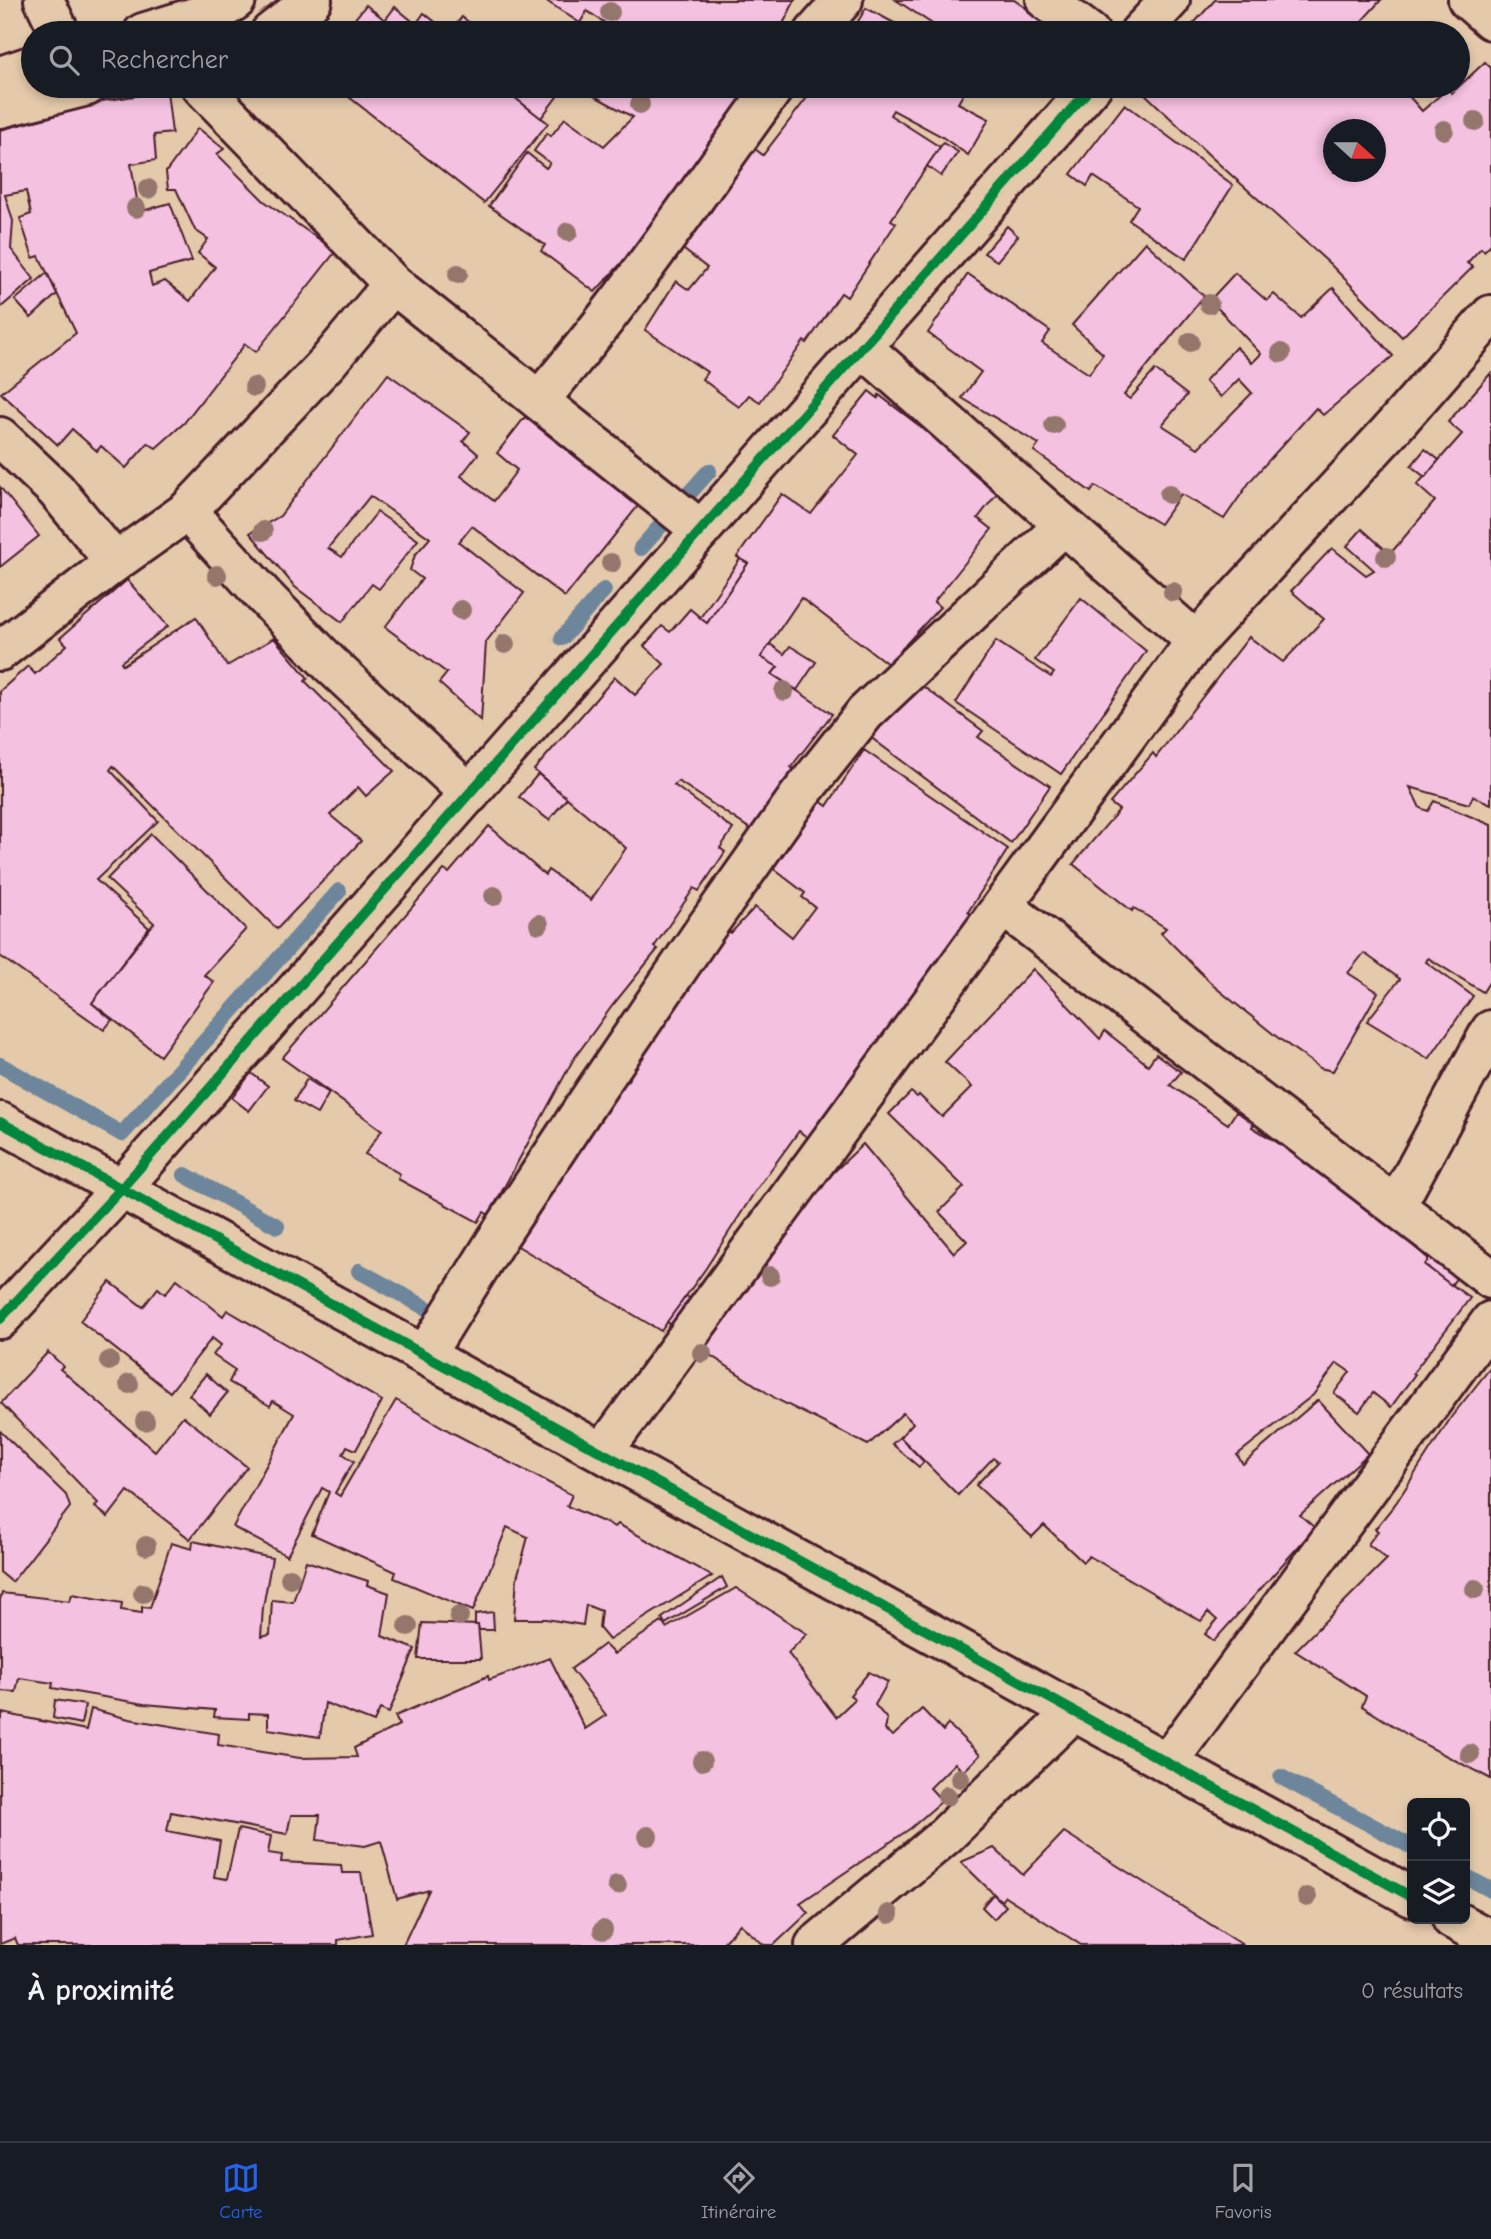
<!DOCTYPE html>
<html lang="fr">
<meta charset="utf-8">
<style>
:root{--surface:#171b24;--page:#242831;--text:#f1f3f6;--muted:#9ea1a6;--line:#363941;--accent:#2563eb}
body{margin:0;font-family:"Comic Neue",sans-serif;background:var(--page);color:var(--text)}
.controls{position:absolute;right:21px;bottom:21px;display:grid;overflow:hidden;border-radius:10px;box-shadow:0 4px 10px #0003}
.controls button{width:63px;height:63px;display:grid;place-items:center;padding:0;border:0;border-bottom:2px solid var(--line);background:var(--surface);color:var(--text);font:35px sans-serif}
.compass{position:absolute;left:1323px;top:119px;width:63px;height:63px;border-radius:50%;background:var(--surface);box-shadow:0 4px 10px #0003;rotate:111deg}
.list{margin:0;padding:0;list-style:none}
h2{display:flex;justify-content:space-between;align-items:center;height:91px;margin:0;padding:0 28px;font-size:30px}
h2 small{font-size:23px;font-weight:400;color:var(--muted)}
.icon{flex:none;width:38px;height:38px;fill:none;stroke:currentColor;stroke-width:2;stroke-linecap:round;stroke-linejoin:round}
.map{position:relative;flex:none;width:1491px;height:1945px;overflow:hidden}
.search{position:absolute;background:var(--surface);box-shadow:0 4px 10px #0003;left:21px;right:21px;top:21px;height:77px;display:flex;align-items:center;gap:18px;box-sizing:border-box;padding:0 24px;border-radius:38px;color:var(--muted);font-size:26px}
.sheet{height:196px;background:var(--surface)}
nav{display:flex;justify-content:space-around;align-items:center;box-sizing:border-box;height:98px;border-top:2px solid var(--line);background:var(--surface);font-size:19px;color:var(--muted)}
nav a{display:grid;justify-items:center;gap:4px}
nav .on{color:var(--accent)}
.map>svg:first-child{display:block}
.lines{fill:none;stroke-linecap:round;stroke-linejoin:round}
.stream{stroke:#6d869b;stroke-width:16}
.building{fill:#f4c1e0;stroke:#4a1f2b;stroke-width:2;fill-rule:evenodd}
.minor-casing{stroke:#4a1f2b;stroke-width:44}
.tertiary-casing{stroke:#4a1f2b;stroke-width:44}
.minor{stroke:#e4c9ab;stroke-width:38}
.tertiary{stroke:#e4c9ab;stroke-width:38}
.cycleway-casing{stroke:#e4c9ab;stroke-width:15}
.cycleway{stroke:#00873e;stroke-width:10}
.tree{fill:#94766c}
</style>
<div class="map">
<svg width="1491" height="1945" viewBox="0 0 1491 1945">
<rect width="100%" height="100%" fill="#e4c9ab"/>
<filter id="ink" filterUnits="userSpaceOnUse"><feTurbulence type="fractalNoise" baseFrequency=".0143" numOctaves="2"/><feDisplacementMap in="SourceGraphic" scale="14" xChannelSelector="R" yChannelSelector="G"/><feConvolveMatrix kernelMatrix="1 2 1 2 8 2 1 2 1" color-interpolation-filters="sRGB"/></filter>
<g filter="url(#ink)">
<g class="lines">
<g class="stream">
<polyline points="84,100 139,86"/>
<polyline points="641,548 709,471"/>
<polyline points="562,638 604,590"/>
<polyline points="0,1065 122,1134 339,891"/>
<polyline points="185,1175 277,1226"/>
<polyline points="359,1271 448,1320"/>
<polyline points="1281,1777 1412,1847"/>
<polyline points="1465,1876 1491,1890"/>
</g>
</g>
<g class="building">
<polygon points="545,0 795,0 780,30 789,33 616,33 617,31 587,11 580,23"/>
<polygon points="896,0 1014,0 1059,31 1057,33 946,33"/>
<polygon points="1215,0 1381,0 1359,24 1372,33 1185,33"/>
<polygon points="366,5 385,20 395,7 416,24 424,13 449,33 351,33 346,30"/>
<polygon points="866,8 913,33 851,33"/>
<polygon points="462,17 483,33 449,33"/>
<path d="M1485 62 1491 68V244L1484 251 1481 248 1467 263 1473 267 1402 337 1330 264 1209 155 1141 90 1145 86H1400L1422 111 1447 89 1452 93ZM1334 130H1376V172H1334Z"/>
<polygon points="335,86 500,86 548,123 484,203"/>
<polygon points="500,86 565,86 541,118"/>
<polygon points="581,86 760,86 658,223 595,292 541,251 545,245 489,206 527,153 546,168 550,163 534,151 547,133 551,136 565,118 604,146 633,117 580,88"/>
<polygon points="816,86 968,86 958,103 989,119 968,155 941,136 893,110 890,115 940,147 891,220 896,223 847,297 841,293 807,343 804,341 760,402 749,395 739,407 702,379 707,372 645,330 676,281 689,290 707,268 683,249 707,211 710,213 723,188 755,149 763,155"/>
<polygon points="167,91 172,133 154,135 156,160 131,164 139,212 170,203 192,261 149,273 152,286 165,281 190,301 215,267 198,253 208,239 195,230 176,189 168,189 166,172 198,128 224,149 217,154 264,201 336,251 256,352 245,344 184,423 156,448 148,443 126,468 101,446 97,451 72,429 58,445 1,393 76,333 39,256 33,258 20,218 31,214 26,191 5,195 13,221 11,249 34,279 0,308 0,130 54,116 51,102 76,105"/>
<polygon points="1125,104 1233,185 1186,259 1129,220 1138,206 1093,176 1087,186 1071,174"/>
<polygon points="943,143 958,152 941,176 927,166"/>
<polygon points="1007,226 1018,236 997,261 984,253"/>
<polygon points="1145,242 1204,296 1124,395 1130,399 1155,370 1187,395 1162,425 1198,448 1252,393 1239,379 1221,397 1205,381 1236,347 1252,363 1261,354 1210,300 1235,273 1267,301 1274,294 1301,318 1333,288 1393,356 1323,415 1316,408 1251,480 1224,519 1181,494 1160,524 1095,486 1091,492 1034,451 1039,444 962,398 981,372 928,333 968,274 1050,331 1042,343 1089,374 1103,354 1072,325"/>
<polygon points="47,273 57,294 31,318 15,300"/>
<polygon points="1491,373 1491,804 1473,796 1469,804 1410,787 1420,808 1428,811 1434,801 1491,825 1491,979 1483,992 1428,958 1426,962 1473,996 1429,1059 1367,1021 1400,979 1364,953 1348,973 1378,992 1333,1071 1320,1068 1277,1037 1215,987 1161,933 1166,928 1134,908 1132,911 1073,864 1119,810 1110,803 1153,753 1156,757 1249,637 1283,662 1324,619 1291,591 1332,548 1366,575 1374,570 1347,546 1362,529 1390,554 1435,501 1417,485 1462,434 1448,422"/>
<polygon points="388,374 470,432 463,441 478,454 461,476 494,501 517,470 497,453 525,417 638,506 565,597 472,526 459,542 524,593 486,642 481,721 439,683 447,673 385,627 422,579 410,570 415,555 430,538 370,496 328,548 342,557 377,512 418,540 379,589 372,584 342,622 295,587 250,533 280,516"/>
<polygon points="869,391 878,398 879,395 1001,488 978,518 992,529 934,602 940,607 888,664 801,598 761,657 778,667 772,674 832,714 791,767 796,771 755,832 678,781 674,785 733,829 720,848 725,852 699,891 694,888 654,947 658,949 612,1006 573,1060 489,1215 484,1212 478,1222 398,1179 400,1174 365,1154 382,1130 282,1058 444,870 449,873 489,826 545,875 548,870 591,900 626,848 534,770 615,677 635,695 664,664 644,646 662,626 670,632 690,609 707,623 748,563 737,557 782,494 811,514 858,455 833,435"/>
<polygon points="1425,449 1439,460 1425,477 1411,466"/>
<polygon points="0,487 39,536 0,567"/>
<polygon points="740,559 748,563 707,623 700,618"/>
<polygon points="127,580 168,626 121,662 123,665 196,617 227,666 274,638 308,678 305,681 394,771 366,796 358,787 330,815 361,841 277,929 113,766 110,770 158,821 96,880 149,928 92,1003 112,1020 104,1030 0,956 0,691 28,666 35,674 67,645 60,638"/>
<polygon points="1081,598 1146,651 1061,774 956,703 996,641 1051,677 1054,673 1035,660"/>
<polygon points="770,644 784,654 790,646 816,662 797,690 772,674 778,667 761,657"/>
<polygon points="913,679 983,731 978,737 1050,786 1011,843 869,736"/>
<polygon points="864,750 1008,849 968,912 980,921 840,1111 833,1105 808,1138 799,1131 754,1193 706,1268 661,1331 516,1245 621,1085 727,930 731,933 755,907 792,937 815,907 802,897 805,893 766,863 812,795 827,806"/>
<polygon points="538,774 567,798 549,820 519,797"/>
<polygon points="151,834 246,929 204,975 214,982 160,1056 92,1003 154,923 107,879"/>
<polygon points="1033,969 1100,1039 1105,1031 1148,1065 1156,1054 1181,1072 1170,1085 1228,1124 1236,1112 1255,1121 1252,1127 1364,1195 1360,1201 1429,1259 1425,1265 1470,1298 1413,1373 1415,1374 1391,1407 1373,1393 1359,1412 1334,1393 1350,1372 1337,1363 1313,1395 1237,1455 1243,1464 1318,1400 1368,1454 1300,1515 1315,1528 1214,1641 1205,1634 1217,1620 1208,1612 1201,1621 1089,1556 1083,1562 1044,1525 1032,1537 976,1485 998,1462 993,1458 958,1495 900,1437 913,1423 903,1413 868,1445 778,1400 698,1347 812,1199 809,1196 863,1144 954,1253 967,1241 939,1212 964,1187 889,1114 911,1092 917,1097 919,1095 942,1117 972,1087 945,1062"/>
<polygon points="251,1073 268,1086 249,1111 232,1098"/>
<polygon points="307,1079 329,1093 317,1114 294,1101"/>
<polygon points="1421,1238 1461,1272 1451,1285 1425,1265 1429,1259 1415,1247"/>
<polygon points="177,1279 223,1316 227,1310 382,1401 356,1450 347,1446 343,1454 354,1461 335,1493 340,1496 396,1400 453,1433 572,1495 567,1506 615,1527 618,1524 712,1576 609,1640 599,1628 601,1611 586,1605 583,1625 546,1619 514,1619 517,1578 528,1537 507,1527 473,1611 394,1578 396,1572 312,1534 329,1492 322,1488 287,1556 233,1527 294,1414 273,1401 270,1406 229,1382 235,1370 213,1355 221,1345 212,1338 170,1392 80,1321 110,1282 143,1307 158,1288 165,1294"/>
<polygon points="686,1296 705,1307 687,1335 667,1322"/>
<polygon points="48,1352 63,1366 60,1369 155,1451 183,1416 247,1467 190,1539 128,1491 108,1517 95,1507 98,1503 1,1403"/>
<polygon points="1491,1367 1491,1779 1416,1740 1362,1706 1366,1696 1295,1651 1387,1559 1368,1544 1378,1531 1375,1529 1396,1503 1452,1416"/>
<polygon points="206,1374 227,1393 210,1414 189,1395"/>
<polygon points="0,1431 66,1495 70,1507 12,1582 0,1572"/>
<polygon points="900,1437 924,1462 919,1467 892,1444"/>
<polygon points="193,1541 272,1558 263,1607 261,1637 270,1635 272,1600 293,1602 306,1561 368,1581 367,1585 389,1593 382,1636 415,1649 389,1713 380,1709 374,1722 325,1703 320,1737 268,1729 268,1714 249,1713 249,1719 214,1717 215,1710 144,1704 52,1688 53,1683 19,1678 16,1692 0,1691 0,1600 2,1593 70,1601 72,1594 122,1603 121,1610 142,1613 142,1607 150,1608 171,1543 192,1549"/>
<polygon points="722,1577 727,1587 665,1624 662,1618"/>
<polygon points="736,1588 807,1634 788,1653 836,1717 855,1699 850,1695 869,1672 888,1682 875,1705 887,1719 885,1730 893,1736 922,1709 943,1731 948,1724 980,1755 963,1772 955,1763 930,1788 942,1801 911,1828 800,1903 808,1913 774,1945 764,1945 740,1924 721,1945 403,1945 429,1890 397,1899 381,1841 365,1846 317,1840 320,1815 291,1815 287,1834 171,1812 167,1831 220,1841 214,1877 227,1879 238,1829 271,1836 268,1853 282,1855 281,1862 341,1865 342,1873 361,1873 372,1934 338,1940 338,1945 18,1945 15,1938 0,1944 0,1718 2,1719 2,1713 86,1730 91,1709 129,1719 219,1734 218,1745 300,1758 357,1757 354,1748 399,1725 395,1716 488,1676 489,1680 550,1658 585,1729 606,1715 571,1669 604,1644 614,1654 662,1622 666,1628"/>
<polygon points="493,1612 494,1630 479,1630 478,1625 475,1625 475,1614"/>
<polygon points="422,1623 478,1625 481,1659 418,1659"/>
<polygon points="55,1700 85,1705 81,1724 53,1718"/>
<polygon points="1064,1832 1243,1945 1081,1945 1005,1896 1001,1901 961,1862 994,1848 1023,1875"/>
<polygon points="993,1894 1006,1906 994,1919 982,1907"/>
</g>
<g class="lines">
<defs>
<g id="minor">
<polyline points="44,0 60,33"/>
<polyline points="1046,0 1090,33"/>
<polyline points="1468,0 1491,20"/>
<polyline points="143,33 224,8 236,0"/>
<polyline points="270,33 312,0"/>
<polyline points="814,33 843,0"/>
<polyline points="1139,33 1170,0"/>
<polyline points="0,76 33,65"/>
<polyline points="201,86 393,284 701,530"/>
<polyline points="0,108 87,86"/>
<polyline points="862,347 1196,641"/>
<path d="M539 400C625 301 698 192 775 86"/>
<polyline points="0,437 56,490 115,562"/>
<polyline points="187,511 264,596 330,664 470,794"/>
<polyline points="0,651 115,562 187,511 328,362 393,284"/>
<polyline points="1003,906 1491,1279"/>
<polyline points="1396,1206 1491,1030"/>
<polyline points="0,1319 121,1189 1092,86"/>
<polyline points="425,1355 495,1242 593,1094 705,929 799,796 865,713 1064,525"/>
<polyline points="603,1452 1196,641 1389,432 1491,315"/>
<polyline points="1167,1763 1491,1321"/>
<polyline points="815,1945 945,1836 1074,1711"/>
</g>
<g id="tertiary">
<polyline points="0,1122 1412,1897"/>
<polyline points="1452,1919 1491,1940"/>
</g>
</defs>
<use href="#minor" class="minor-casing"/>
<use href="#tertiary" class="tertiary-casing"/>
<use href="#minor" class="minor"/>
<use href="#tertiary" class="tertiary"/>
<defs>
<g id="cycleway">
<polyline points="0,1122 1412,1897"/>
<polyline points="0,1319 121,1189 1092,86"/>
</g>
</defs>
<use href="#cycleway" class="cycleway-casing"/>
<use href="#cycleway" class="cycleway"/>
</g>
<g class="tree">
<circle cx="610" cy="12" r="10"/>
<circle cx="640" cy="104" r="10"/>
<circle cx="1475" cy="121" r="10"/>
<circle cx="1444" cy="130" r="10"/>
<circle cx="148" cy="189" r="10"/>
<circle cx="136" cy="208" r="10"/>
<circle cx="568" cy="232" r="10"/>
<circle cx="458" cy="274" r="10"/>
<circle cx="1209" cy="304" r="10"/>
<circle cx="1190" cy="342" r="10"/>
<circle cx="1281" cy="353" r="10"/>
<circle cx="254" cy="387" r="10"/>
<circle cx="1054" cy="425" r="10"/>
<circle cx="1169" cy="494" r="10"/>
<circle cx="263" cy="531" r="10"/>
<circle cx="1386" cy="557" r="10"/>
<circle cx="611" cy="563" r="10"/>
<circle cx="217" cy="575" r="10"/>
<circle cx="1173" cy="592" r="10"/>
<circle cx="461" cy="610" r="10"/>
<circle cx="505" cy="644" r="10"/>
<circle cx="784" cy="691" r="10"/>
<circle cx="494" cy="896" r="10"/>
<circle cx="539" cy="924" r="10"/>
<circle cx="770" cy="1276" r="10"/>
<circle cx="702" cy="1353" r="10"/>
<circle cx="109" cy="1361" r="10"/>
<circle cx="129" cy="1384" r="10"/>
<circle cx="145" cy="1421" r="10"/>
<circle cx="146" cy="1546" r="10"/>
<circle cx="290" cy="1578" r="10"/>
<circle cx="1475" cy="1589" r="10"/>
<circle cx="143" cy="1593" r="10"/>
<circle cx="459" cy="1616" r="10"/>
<circle cx="408" cy="1626" r="10"/>
<circle cx="1470" cy="1754" r="10"/>
<circle cx="702" cy="1761" r="10"/>
<circle cx="960" cy="1778" r="10"/>
<circle cx="947" cy="1796" r="10"/>
<circle cx="648" cy="1836" r="10"/>
<circle cx="617" cy="1885" r="10"/>
<circle cx="1307" cy="1897" r="10"/>
<circle cx="889" cy="1914" r="10"/>
<circle cx="603" cy="1930" r="10"/>
</g>
</g>
</svg>
<div class="controls">
<button><svg class="icon" aria-label="locate" viewBox="0 0 24 24"><circle cx="12" cy="12" r="6"/><path d="M12 2v4M12 18v4M2 12h4M18 12h4"/></svg></button>
<button><svg class="icon" aria-label="layers" viewBox="0 0 24 24"><path d="M12 4l9 5-9 5-9-5zM3 14l9 5 9-5"/></svg></button>
</div>
<svg class="compass" viewBox="-18 -18 36 36"><path d="M0-13l5 13h-10z" fill="#e53935"/><path d="M0 13l5-13h-10z" fill="#9ea1a6"/></svg>
<div class="search"><svg class="icon" aria-label="search" viewBox="0 0 24 24"><circle cx="10" cy="10" r="6"/><path d="M15 15l6 6"/></svg>Rechercher</div>
</div>
<section class="sheet">
<h2>À proximité<small>0 résultats</small></h2>
<ul class="list">
</ul>
</section>
<nav>
<a class="on"><svg class="icon" aria-label="map" viewBox="0 0 24 24"><path d="M3 6l6-2 6 2 6-2v14l-6 2-6-2-6 2zM9 4v14M15 6v14"/></svg>Carte</a>
<a><svg class="icon" aria-label="directions" viewBox="0 0 24 24"><path d="M12 3l9 9-9 9-9-9zM9 14v-3h6M13 9l2 2-2 2"/></svg>Itinéraire</a>
<a><svg class="icon" aria-label="saved" viewBox="0 0 24 24"><path d="M7 4h10v16l-5-4-5 4z"/></svg>Favoris</a>
</nav>
